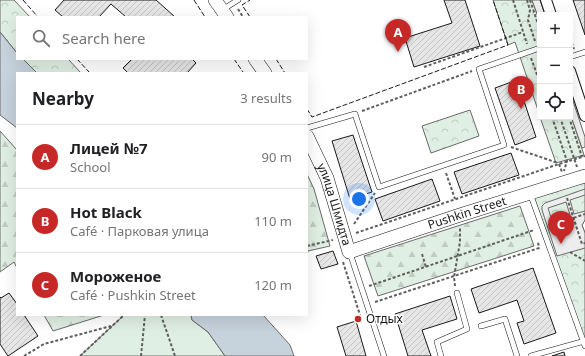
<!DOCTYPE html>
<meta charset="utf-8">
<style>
:root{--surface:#fff;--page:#f6f6f6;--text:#202124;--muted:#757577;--line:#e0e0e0;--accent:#c62828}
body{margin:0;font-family:"Noto Sans",sans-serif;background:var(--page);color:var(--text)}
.controls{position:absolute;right:12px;top:12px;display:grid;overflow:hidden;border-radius:0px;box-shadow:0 4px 16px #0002}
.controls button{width:36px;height:36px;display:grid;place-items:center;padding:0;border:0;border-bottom:1px solid var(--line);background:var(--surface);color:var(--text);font:20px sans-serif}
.you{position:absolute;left:359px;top:199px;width:14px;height:14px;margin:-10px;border:3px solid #fff;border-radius:50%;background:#1a73e8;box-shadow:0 0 0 6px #1a73e833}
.badge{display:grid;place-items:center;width:26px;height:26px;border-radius:50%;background:var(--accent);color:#fff;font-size:13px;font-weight:700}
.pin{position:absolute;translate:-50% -33px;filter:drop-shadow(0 1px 2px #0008)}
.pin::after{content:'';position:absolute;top:21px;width:14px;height:12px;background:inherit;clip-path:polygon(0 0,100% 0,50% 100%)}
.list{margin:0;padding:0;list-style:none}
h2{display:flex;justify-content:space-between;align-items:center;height:52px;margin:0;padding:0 16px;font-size:17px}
h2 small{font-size:13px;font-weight:400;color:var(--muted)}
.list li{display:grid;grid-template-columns:26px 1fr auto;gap:12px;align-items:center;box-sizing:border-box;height:64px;padding:0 16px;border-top:1px solid var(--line)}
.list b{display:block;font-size:15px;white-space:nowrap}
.list p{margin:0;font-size:13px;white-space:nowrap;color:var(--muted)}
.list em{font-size:13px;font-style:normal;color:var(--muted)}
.icon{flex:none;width:22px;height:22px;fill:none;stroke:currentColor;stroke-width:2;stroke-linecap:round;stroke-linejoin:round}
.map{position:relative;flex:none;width:585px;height:356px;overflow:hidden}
.search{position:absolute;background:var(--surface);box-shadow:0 4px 16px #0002;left:16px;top:16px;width:292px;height:44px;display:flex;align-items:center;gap:10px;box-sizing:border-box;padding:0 14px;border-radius:0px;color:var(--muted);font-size:15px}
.panel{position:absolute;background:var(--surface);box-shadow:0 4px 16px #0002;left:16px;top:72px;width:292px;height:244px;border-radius:0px}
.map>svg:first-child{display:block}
.green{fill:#e0efe3;stroke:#6a6a6a}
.forest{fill:url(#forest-firs);stroke:#6a6a6a}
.park{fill:url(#park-crowns);stroke:#6a6a6a}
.parking{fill:#ededed;stroke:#6a6a6a;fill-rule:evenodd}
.water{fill:#c6d2dc;stroke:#6a6a6a}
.building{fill:url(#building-hatch);stroke:#1a1a1a}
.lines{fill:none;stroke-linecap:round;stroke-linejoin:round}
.service-casing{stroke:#1a1a1a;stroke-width:6}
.minor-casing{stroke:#1a1a1a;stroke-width:12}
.tertiary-casing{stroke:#1a1a1a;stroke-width:14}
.path{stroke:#5f5f5f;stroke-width:2;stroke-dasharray:3 2;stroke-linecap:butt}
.service{stroke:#fff;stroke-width:5}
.minor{stroke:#fff;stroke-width:10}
.tertiary{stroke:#fff;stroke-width:13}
.fence{stroke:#1a1a1a;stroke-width:1;stroke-dasharray:5 2;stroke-linecap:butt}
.poi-dot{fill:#c62828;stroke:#fff;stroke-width:1.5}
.labels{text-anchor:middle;stroke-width:3;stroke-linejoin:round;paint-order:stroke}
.street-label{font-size:12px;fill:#1a1a1a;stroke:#fff}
.poi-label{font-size:12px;fill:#1a1a1a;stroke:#fff;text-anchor:start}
</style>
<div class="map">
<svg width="585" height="356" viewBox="0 0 585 356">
<defs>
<pattern id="forest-firs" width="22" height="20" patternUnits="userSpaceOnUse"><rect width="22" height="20" fill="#e0efe3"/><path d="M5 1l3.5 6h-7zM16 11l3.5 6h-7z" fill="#c0ccc2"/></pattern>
<pattern id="park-crowns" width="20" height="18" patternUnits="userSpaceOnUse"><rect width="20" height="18" fill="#e0efe3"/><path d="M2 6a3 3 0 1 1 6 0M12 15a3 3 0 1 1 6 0" fill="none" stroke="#c0ccc2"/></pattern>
<pattern id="building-hatch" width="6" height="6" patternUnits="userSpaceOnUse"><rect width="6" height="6" fill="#e6e6e6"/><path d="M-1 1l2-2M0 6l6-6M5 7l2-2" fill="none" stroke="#c5c5c5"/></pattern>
</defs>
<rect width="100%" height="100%" fill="#fff"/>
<polygon class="green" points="124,315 191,315 192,320 208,332 225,356 80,356"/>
<g class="forest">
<polygon points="0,131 17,150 17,268 14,262 0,272"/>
<polygon points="307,174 314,189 330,246 308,251 307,255"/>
<polygon points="520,206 534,246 378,296 364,256"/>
<polygon points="44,315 104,315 53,331"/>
</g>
<g class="park">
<polygon points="0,0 14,0 30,17 17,17 17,53 0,32"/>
<polygon points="493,0 532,0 540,22 540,116 515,42 508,45"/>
<polygon points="23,59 68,59 81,73 37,73"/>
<polygon points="470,110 479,136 431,153 422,126"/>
<polygon points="570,113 584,155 556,163 540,117 570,117"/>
<polygon points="585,176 585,220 582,225 585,233 585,341 530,193"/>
</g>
<g class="parking">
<polygon points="532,0 540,0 545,15 540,15 540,22"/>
<polygon points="570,92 585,137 585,147 582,148 570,113"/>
<path d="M585 189V195L570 200 574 214 585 211V220L582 225 585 233V248L557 256 542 210V206L545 203ZM566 202 570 215 552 221 548 208Z"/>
</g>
<g class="water">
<polygon points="0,32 17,53 17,59 23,59 37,73 17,73 17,128 0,115"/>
<polygon points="191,315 263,315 290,345 294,356 225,356 208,332 192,320"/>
</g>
<g class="building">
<polygon points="64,0 156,0 175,17 126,17 111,4 99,17 63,17 55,10"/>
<polygon points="444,0 465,0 480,46 414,67 405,38 452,23"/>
<polygon points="573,0 585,0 585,35"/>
<polygon points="132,59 192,59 196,63 187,73 128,73 123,68"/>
<polygon points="517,80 536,137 515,145 495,88"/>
<polygon points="353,135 372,192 350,199 332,141"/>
<polygon points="511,153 519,175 462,194 454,172"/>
<polygon points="432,179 440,201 383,221 375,199"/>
<polygon points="333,251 338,264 321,269 316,256"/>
<polygon points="533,268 556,333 524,344 517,323 524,321 517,300 479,313 471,289"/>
<polygon points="9,293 17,304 17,315 24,315 38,336 8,356 0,344 0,297 1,298"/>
<polygon points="450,296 457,319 422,330 431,356 408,356 395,314"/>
<polygon points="356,321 366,356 346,356 337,327"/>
<polygon points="564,352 565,356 552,356"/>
</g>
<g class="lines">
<defs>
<g id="service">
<polyline points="222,10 238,0"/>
<polyline points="570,57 585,52"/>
<polyline points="307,128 355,114 379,187 504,145 479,69 540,48"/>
<polyline points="530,193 585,346"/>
<polyline points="350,253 384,356"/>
<polyline points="481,326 505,319 517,356"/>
<polyline points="441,356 437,342 467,329 457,293"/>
<polyline points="531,356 585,341"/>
</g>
<g id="minor">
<polyline points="546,0 551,15"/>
<polyline points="570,71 585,116"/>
</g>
<g id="tertiary">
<polyline points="215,0 227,17"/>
<polyline points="255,59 265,73"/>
<path id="s1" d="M307 136 327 178 349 252 460 215 585 176"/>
</g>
</defs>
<use href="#service" class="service-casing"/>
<use href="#minor" class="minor-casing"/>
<use href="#tertiary" class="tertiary-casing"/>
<g class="path">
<polyline points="513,0 527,44"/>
<polyline points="527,0 530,10 528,20 535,41"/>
<polyline points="530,0 540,30"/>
<polyline points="238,9 243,17"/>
<polyline points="570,38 574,49"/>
<polyline points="531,58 540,83"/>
<polyline points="424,67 523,32"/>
<polyline points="362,111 472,71"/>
<polyline points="552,117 567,161 564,171"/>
<polyline points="560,117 577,167"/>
<polyline points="569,117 582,157"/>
<polyline points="511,147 558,163"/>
<polyline points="559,164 562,172"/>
<polyline points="446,173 455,199"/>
<polyline points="567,198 582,244 585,243"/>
<polyline points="354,224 375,193"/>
<polyline points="550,226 585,214"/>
<polyline points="356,233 559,164 585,156"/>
<polyline points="307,246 333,240"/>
<polyline points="570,252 585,261"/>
<polyline points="422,254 426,267"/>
<polyline points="343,262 360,315"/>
<polyline points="369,286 534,230"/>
<polyline points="455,286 454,277 460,242 460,227"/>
<polyline points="375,302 539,248 538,242"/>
<polyline points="161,315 175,356"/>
<polyline points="24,356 44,344 111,326"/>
<polyline points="80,356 124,315"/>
<polyline points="141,356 145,315"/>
</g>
<use href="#service" class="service"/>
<use href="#minor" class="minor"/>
<use href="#tertiary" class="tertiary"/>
<g class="fence">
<polyline points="23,0 38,17"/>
<polyline points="194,0 205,17"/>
<polyline points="250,17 242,5 250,0"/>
<polyline points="77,59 90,73"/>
<polyline points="234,59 243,72 242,73"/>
<polyline points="276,59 285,73"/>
<polyline points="307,109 312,117 508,45 493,0"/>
</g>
</g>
<circle class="poi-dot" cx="358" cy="319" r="4"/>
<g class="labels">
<g class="street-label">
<text dy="4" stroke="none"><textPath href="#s1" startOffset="74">улица Шмидта</textPath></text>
<text dy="4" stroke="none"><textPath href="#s1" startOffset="248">Pushkin Street</textPath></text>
</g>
<g class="poi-label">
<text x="366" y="323">Отдых</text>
</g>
</g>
</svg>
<div class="controls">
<button>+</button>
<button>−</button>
<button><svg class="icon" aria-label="locate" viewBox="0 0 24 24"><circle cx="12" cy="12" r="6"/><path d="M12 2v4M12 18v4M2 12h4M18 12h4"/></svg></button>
</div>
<div class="you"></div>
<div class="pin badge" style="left:398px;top:52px">A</div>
<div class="pin badge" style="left:521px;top:109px">B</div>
<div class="pin badge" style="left:561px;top:244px">C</div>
<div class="search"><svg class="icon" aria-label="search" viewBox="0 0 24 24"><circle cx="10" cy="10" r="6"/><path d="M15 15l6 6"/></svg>Search here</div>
<section class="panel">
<h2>Nearby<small>3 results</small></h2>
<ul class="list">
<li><span class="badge">A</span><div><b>Лицей №7</b><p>School</p></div><em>90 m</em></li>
<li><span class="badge">B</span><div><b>Hot Black</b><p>Café · Парковая улица</p></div><em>110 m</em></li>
<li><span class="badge">C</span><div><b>Мороженое</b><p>Café · Pushkin Street</p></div><em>120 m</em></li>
</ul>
</section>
</div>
